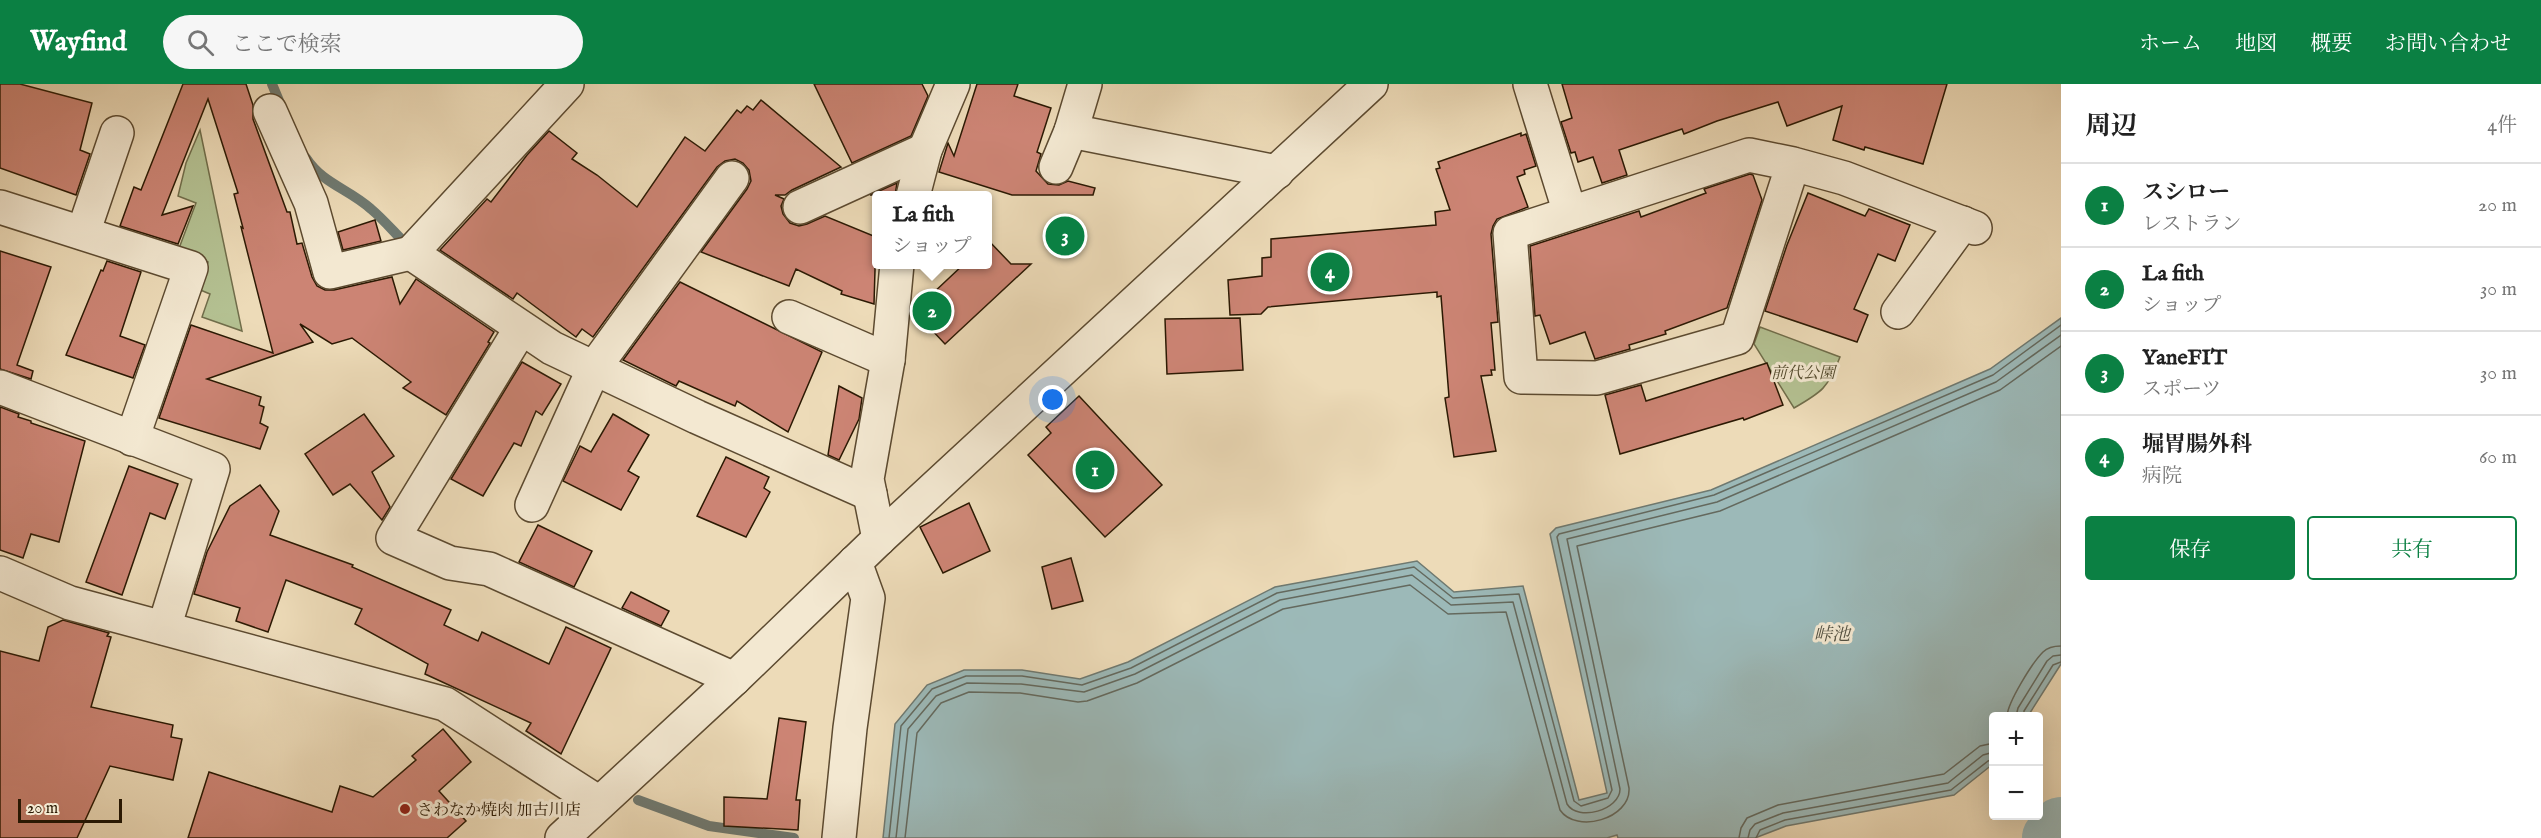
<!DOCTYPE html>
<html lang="ja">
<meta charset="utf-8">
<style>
:root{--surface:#fff;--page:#f6f6f6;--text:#222;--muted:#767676;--line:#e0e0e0;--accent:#0b8043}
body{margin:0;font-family:"IM FELL English","Noto Serif JP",serif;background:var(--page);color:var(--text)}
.controls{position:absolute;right:18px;bottom:18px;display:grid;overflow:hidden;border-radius:6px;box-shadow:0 6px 24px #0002}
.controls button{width:54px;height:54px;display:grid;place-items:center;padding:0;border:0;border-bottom:2px solid var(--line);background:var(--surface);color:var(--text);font:30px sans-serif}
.scale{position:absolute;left:18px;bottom:15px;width:104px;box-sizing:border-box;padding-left:6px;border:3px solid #2b1903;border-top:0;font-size:16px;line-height:21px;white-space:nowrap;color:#2b1903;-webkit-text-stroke:4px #f3e8d1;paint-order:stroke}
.you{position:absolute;left:1053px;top:316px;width:21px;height:21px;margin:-15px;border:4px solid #fff;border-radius:50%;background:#1a73e8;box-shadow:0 0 0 9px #1a73e833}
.badge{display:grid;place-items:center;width:39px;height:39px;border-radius:50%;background:var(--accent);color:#fff;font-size:20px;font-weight:700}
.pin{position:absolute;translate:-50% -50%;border:3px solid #fff;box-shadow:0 2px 6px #0006}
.popup{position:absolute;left:872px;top:107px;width:120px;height:78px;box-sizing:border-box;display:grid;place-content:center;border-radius:6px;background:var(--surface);filter:drop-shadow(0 2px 4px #0005);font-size:20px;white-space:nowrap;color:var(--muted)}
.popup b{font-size:22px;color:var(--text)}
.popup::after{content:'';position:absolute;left:50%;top:100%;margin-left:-12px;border:12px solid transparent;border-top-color:var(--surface)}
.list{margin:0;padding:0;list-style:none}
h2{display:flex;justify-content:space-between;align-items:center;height:78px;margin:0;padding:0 24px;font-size:26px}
h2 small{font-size:20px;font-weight:400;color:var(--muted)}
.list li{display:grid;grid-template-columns:39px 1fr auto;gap:18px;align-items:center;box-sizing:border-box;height:84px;padding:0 24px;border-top:2px solid var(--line)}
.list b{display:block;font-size:22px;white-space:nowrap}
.list p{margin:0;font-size:20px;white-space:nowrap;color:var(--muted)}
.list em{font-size:20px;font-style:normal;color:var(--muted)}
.actions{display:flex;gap:12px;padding:18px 24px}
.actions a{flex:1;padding:14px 0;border:2px solid var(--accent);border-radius:6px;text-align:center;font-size:21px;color:var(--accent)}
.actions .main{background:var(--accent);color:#fff}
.icon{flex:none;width:33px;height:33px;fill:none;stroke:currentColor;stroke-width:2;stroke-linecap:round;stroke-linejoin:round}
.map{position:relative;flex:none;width:2061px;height:754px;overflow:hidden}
header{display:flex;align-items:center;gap:36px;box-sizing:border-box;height:84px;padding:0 30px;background:var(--accent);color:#fff}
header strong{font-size:28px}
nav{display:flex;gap:33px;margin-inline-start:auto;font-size:21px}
.search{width:420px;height:54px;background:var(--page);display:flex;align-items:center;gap:15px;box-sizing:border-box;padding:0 21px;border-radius:33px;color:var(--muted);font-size:22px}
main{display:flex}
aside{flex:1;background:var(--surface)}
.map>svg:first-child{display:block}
.green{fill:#b4c192;stroke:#706d4a;stroke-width:1.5}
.water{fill:#9cb9b8;stroke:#6f7970;stroke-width:1.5}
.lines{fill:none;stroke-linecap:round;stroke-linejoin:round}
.shore{stroke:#64695e;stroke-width:1.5}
.stream{stroke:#6f7970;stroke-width:10}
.river{stroke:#9cb9b8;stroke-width:62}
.building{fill:#cc8474;stroke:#2b1903;stroke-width:1.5}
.minor-casing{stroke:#5c4a30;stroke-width:36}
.tertiary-casing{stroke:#5c4a30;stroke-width:36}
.minor{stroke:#f3e8d1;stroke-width:33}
.tertiary{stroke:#f3e8d1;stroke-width:33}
.poi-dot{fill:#8f2418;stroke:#f3e8d1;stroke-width:2}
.labels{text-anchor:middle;stroke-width:6;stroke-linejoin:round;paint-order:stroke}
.park-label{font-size:16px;font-style:italic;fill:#544b2e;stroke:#f3e8d1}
.poi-label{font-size:16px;fill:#2b1903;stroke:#f3e8d1;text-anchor:start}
.water-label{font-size:18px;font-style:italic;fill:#535142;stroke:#f3e8d1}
</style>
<header>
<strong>Wayfind</strong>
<div class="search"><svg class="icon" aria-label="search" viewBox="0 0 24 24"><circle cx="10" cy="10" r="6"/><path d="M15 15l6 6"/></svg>ここで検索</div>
<nav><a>ホーム</a><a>地図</a><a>概要</a><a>お問い合わせ</a></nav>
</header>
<main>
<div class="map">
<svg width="2061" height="754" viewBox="0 0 2061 754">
<rect width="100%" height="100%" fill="#eddbb8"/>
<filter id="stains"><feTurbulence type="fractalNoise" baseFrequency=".00333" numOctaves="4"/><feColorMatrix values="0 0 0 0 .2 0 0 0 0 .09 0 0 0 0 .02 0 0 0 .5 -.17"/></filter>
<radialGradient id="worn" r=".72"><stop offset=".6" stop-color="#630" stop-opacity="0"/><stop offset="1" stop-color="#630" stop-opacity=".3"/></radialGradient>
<g class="green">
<polygon points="200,46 242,247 202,233 210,210 198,205 208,178 178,167 196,119 178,112 186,79"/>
<path d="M1760 243 1840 273C1828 304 1822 308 1794 324L1754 260Z"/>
</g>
<polygon class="water" points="2061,234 2061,580 2028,632 1994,632 1993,680 1954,711 1786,742 1755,754 1618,754 1617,751 1607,754 883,754 895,640 927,601 964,586 1022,586 1080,595 1128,578 1275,503 1417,477 1454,508 1523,502 1579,716 1607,709 1550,450 1556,444 1711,406 1990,285"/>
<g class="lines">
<g class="shore">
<path d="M2007 632C2008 618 2032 579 2043 568 2048 563 2054 562 2061 562"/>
<polyline points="2016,632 2018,624 2047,577 2053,572 2061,571"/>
<polyline points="2024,632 2024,627 2053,581 2061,578"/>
<polyline points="889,754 901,642 932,605 966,592 1022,592 1082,601 1131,584 1277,509 1414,483 1453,514 1519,510 1574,717 1581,722 1608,714 1612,706 1557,453 1559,450 1714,411 1993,291 2061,241"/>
<path d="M896 754 908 645 936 612 967 599 1021 600 1084 608 1135 590 1280 516 1412 491 1451 521 1513 518 1567 720C1578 738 1620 726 1620 705L1567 455 1717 418 1996 298 2061 251"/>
<path d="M905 754 917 649 941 619 969 608 1020 609 1078 618 1087 617 1137 599 1283 525 1410 501 1448 530 1506 528 1560 726C1576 750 1631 735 1629 704L1577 462 1720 427 2000 306 2061 262"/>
<polyline points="1739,754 1741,744 1747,734 1778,721 1944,690 1980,662 1994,659"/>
<polyline points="1748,754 1750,746 1755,740 1783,729 1948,699 1983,671 1994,668"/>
<polyline points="1756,754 1760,746 1785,736 1951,706 1988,677 1994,675"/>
</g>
<g class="stream">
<polyline points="272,0 282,24"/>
<path d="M306 74C323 100 349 105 371 125 383 135 393 147 404 158"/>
<polyline points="638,716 709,742 794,754"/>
</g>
<polyline class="river" points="2053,754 2061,744"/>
</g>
<g class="building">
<polygon points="0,0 20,0 92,19 80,66 90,70 76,111 0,84"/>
<polygon points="183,0 246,0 253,21 253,35 287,128 290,128 297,160 302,159 312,193 317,202 325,206 334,206 392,193 400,220 416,195 494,248 488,258 490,259 446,331 403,304 411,298 352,254 332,260 300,240 313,258 207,295 261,313 259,321 264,323 260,339 268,343 260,365 159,334 191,241 273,269 241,143 243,144 234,110 238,109 208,15 162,131 193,122 178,160 120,142 134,103 141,106"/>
<polygon points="814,0 922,0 928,12 911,52 852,79"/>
<polygon points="977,0 1018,0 1014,12 1051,24 1037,68 1041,70 1036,87 1048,100 1059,101 1068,97 1095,104 1093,111 1012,111 939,88 948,59 954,72"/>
<polygon points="1562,0 1947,0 1923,80 1865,63 1864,66 1833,56 1842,22 1787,42 1778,18 1717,37 1684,50 1682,45 1619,66 1627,91 1602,99 1593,73 1578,78 1575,68 1571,69 1561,38 1572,34"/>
<polygon points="761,16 841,83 792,106 785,111 775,111 784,115 781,122 783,130 790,139 799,142 807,140 825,132 876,153 874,220 841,210 842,207 796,185 789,202 701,168 747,105 751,97 749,86 743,79 735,75 725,77 717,83 593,253 582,245 576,253 517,209 513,215 440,166 487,115 491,118 527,71 549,47 577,69 572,75 597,91 637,123 685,53 705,67 737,26 741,29 747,22 753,26"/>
<polygon points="1521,49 1521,52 1526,50 1536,82 1524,86 1525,90 1517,93 1528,123 1497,135 1493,142 1491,150 1498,238 1491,239 1495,286 1491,286 1492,291 1481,292 1496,367 1454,373 1445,314 1449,313 1441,212 1437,213 1437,208 1268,223 1261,230 1230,231 1228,196 1262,192 1262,174 1271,173 1271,155 1436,141 1435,128 1450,126 1436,85 1440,84 1438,78"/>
<polygon points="1750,90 1753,91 1762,116 1727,224 1665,247 1666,250 1629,261 1630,265 1595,275 1585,248 1550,260 1540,231 1535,232 1530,162 1639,127 1641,133 1706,109 1704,105"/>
<polygon points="897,99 895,111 870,111"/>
<polygon points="1808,109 1865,132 1869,125 1910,141 1895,177 1878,170 1854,225 1868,231 1857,258 1765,227 1787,161"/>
<polygon points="375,136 381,157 343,166 338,148"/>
<polygon points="987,155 1011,180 1031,180 945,260 914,227 964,180 987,180"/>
<polygon points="0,167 51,183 17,281 33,287 31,295 0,285"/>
<polygon points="107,177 141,188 120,252 145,261 133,294 66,271 101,186 103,187"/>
<polygon points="680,198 822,268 788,348 737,317 735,322 679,297 676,302 623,276"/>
<polygon points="1240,234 1243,286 1167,290 1165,235"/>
<polygon points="522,278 561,300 542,331 536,327 521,362 514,359 483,412 451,395"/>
<polygon points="1767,279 1783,321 1744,336 1743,334 1620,370 1605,311 1641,301 1646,317"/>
<polygon points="839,302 862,314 859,335 839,376 828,371"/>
<polygon points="1079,312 1162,401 1105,453 1028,371 1051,349 1046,343"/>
<polygon points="0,323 19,330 18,333 31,337 31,339 85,357 59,458 31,450 23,474 0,466"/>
<polygon points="364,330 394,372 372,388 390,423 382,436 350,400 333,411 305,370"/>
<polygon points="613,330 649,351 628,387 639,393 621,426 563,397 580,362 591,368"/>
<polygon points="726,373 769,393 764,404 770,408 746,453 697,432"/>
<polygon points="129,382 178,400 165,435 150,429 122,511 86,498"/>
<polygon points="260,401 279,427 270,451 353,481 352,483 451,526 444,541 478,557 482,548 549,580 566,543 611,564 561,670 526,647 531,639 425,590 428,580 355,540 362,525 286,496 268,548 236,537 240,524 194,510 207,468 230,422"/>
<polygon points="969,419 990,467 943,489 920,443"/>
<polygon points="538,441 592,467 574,503 519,478"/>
<polygon points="1071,474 1083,517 1052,525 1042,483"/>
<polygon points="631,508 669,527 661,542 622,524"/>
<polygon points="63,536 109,549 107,552 111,553 91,623 173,641 171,653 182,655 173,696 110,682 77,754 0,754 0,567 39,577 48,543"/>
<polygon points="779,634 806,638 796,716 800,716 798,746 724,742 724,713 767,715"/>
<polygon points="443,645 471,678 439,707 466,737 447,754 188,754 209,688 332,728 340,702 373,713 416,676 412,672"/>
</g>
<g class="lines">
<defs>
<g id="minor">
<polyline points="567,0 411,169 552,264 697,333 870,410"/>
<polyline points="1530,0 1570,129"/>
<polyline points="270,27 311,119 330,188 411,169"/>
<polyline points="1071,47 1277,88"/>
<polyline points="1793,80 1737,254 1597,294 1521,293 1510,149 1749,71 1793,80 1844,94 1975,144"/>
<polyline points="1056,83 1071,47 1085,0"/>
<polyline points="913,112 925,66 953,0"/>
<polyline points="0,123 191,184 132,355"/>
<polyline points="800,123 925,66"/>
<polyline points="83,149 117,49"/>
<polyline points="1898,228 1963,139"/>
<polyline points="789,233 888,276"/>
<polyline points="521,244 393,454 450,479 489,485 734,595"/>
<polyline points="0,303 213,385 164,544"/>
<polyline points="532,421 594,284 732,94"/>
<polyline points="879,455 867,395 888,276 897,180"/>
<polyline points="0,489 70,519 445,620 599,719"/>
<polyline points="839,754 850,644 868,514 855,478"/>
</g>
<polyline id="tertiary" points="562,754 734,595 879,455 1371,0"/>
</defs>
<use href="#minor" class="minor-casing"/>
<use href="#tertiary" class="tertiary-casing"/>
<use href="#minor" class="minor"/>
<use href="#tertiary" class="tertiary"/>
</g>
<circle class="poi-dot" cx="405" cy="725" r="6"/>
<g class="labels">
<g class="park-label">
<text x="1803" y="294">前代公園</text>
</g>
<g class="poi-label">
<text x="417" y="731">さわなか焼肉 加古川店</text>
</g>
<g class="water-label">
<text x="1832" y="556">峠池</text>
</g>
</g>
<rect width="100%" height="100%" filter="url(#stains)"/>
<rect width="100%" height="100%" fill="url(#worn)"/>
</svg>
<div class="controls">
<button>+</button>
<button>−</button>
</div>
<div class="scale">20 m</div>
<div class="you"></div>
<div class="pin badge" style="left:1095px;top:386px">1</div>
<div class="pin badge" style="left:932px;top:227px">2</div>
<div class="popup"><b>La fith</b>ショップ</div>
<div class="pin badge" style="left:1065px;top:152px">3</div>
<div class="pin badge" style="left:1330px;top:188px">4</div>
</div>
<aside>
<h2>周辺<small>4件</small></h2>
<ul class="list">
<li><span class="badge">1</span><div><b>スシロー</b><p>レストラン</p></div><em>20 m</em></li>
<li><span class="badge">2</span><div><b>La fith</b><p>ショップ</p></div><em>30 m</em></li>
<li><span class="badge">3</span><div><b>YaneFIT</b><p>スポーツ</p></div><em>30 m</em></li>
<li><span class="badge">4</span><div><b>堀胃腸外科</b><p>病院</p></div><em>60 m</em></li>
</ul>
<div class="actions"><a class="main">保存</a><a>共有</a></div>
</aside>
</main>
